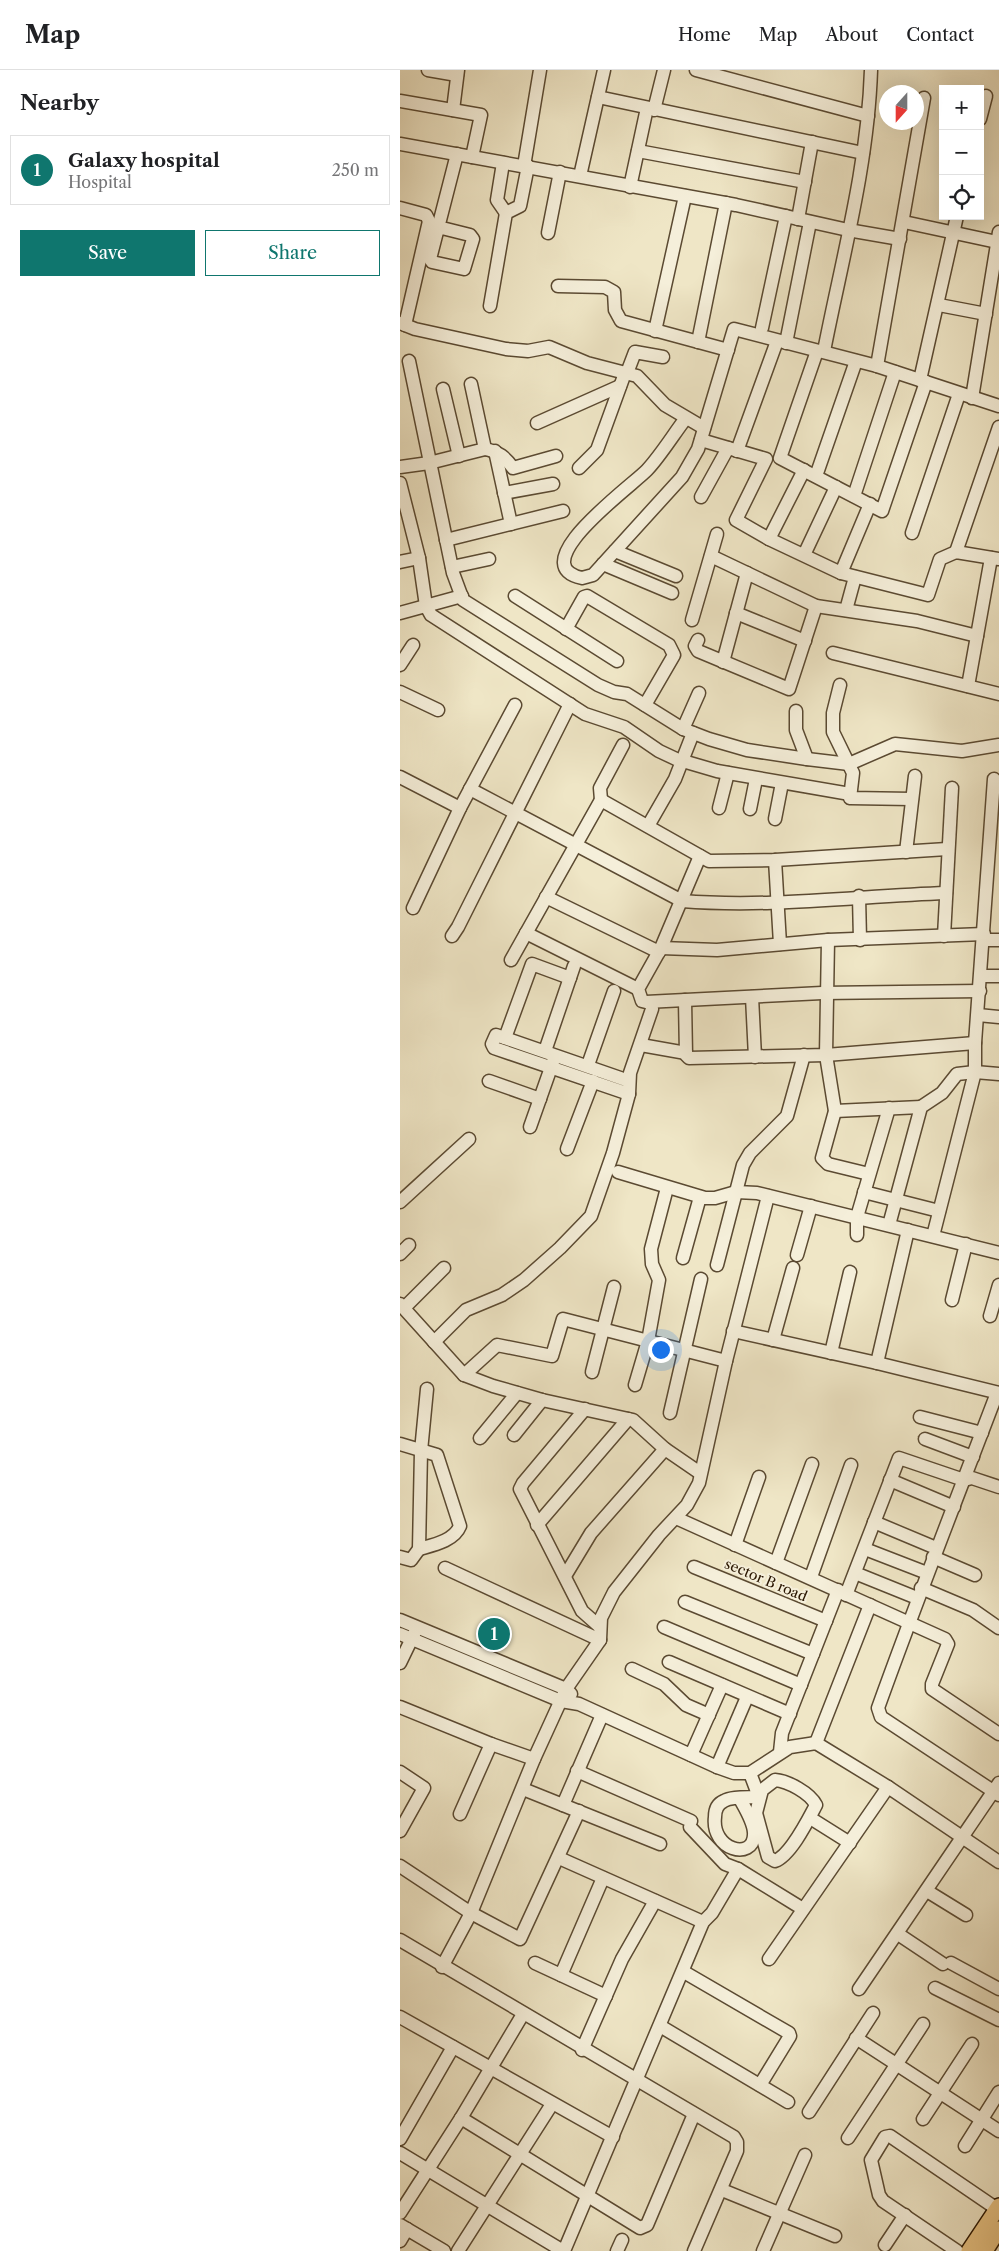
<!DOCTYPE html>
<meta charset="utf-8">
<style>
:root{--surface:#fff;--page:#f6f6f6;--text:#202124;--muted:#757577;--line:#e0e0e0;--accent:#0f766e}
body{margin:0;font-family:"Libre Caslon Text",serif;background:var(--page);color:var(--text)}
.controls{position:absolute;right:15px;top:15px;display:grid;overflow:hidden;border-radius:0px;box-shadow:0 5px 20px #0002}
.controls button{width:45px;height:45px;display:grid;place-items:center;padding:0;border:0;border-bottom:1px solid var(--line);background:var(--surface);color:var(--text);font:25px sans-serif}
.compass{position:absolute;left:479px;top:15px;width:45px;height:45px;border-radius:50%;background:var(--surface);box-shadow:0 5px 20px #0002;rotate:201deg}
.you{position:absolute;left:260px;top:1279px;width:18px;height:18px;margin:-12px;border:4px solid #fff;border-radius:50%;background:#1a73e8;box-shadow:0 0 0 8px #1a73e833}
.badge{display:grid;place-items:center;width:32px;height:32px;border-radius:50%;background:var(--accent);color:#fff;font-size:16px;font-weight:700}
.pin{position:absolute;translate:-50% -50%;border:2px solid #fff;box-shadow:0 1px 5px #0006}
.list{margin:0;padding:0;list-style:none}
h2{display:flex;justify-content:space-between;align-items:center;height:65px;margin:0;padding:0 20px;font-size:21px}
h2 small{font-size:16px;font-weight:400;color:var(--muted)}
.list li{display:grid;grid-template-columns:32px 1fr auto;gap:15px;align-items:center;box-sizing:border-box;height:70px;margin:0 10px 10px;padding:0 10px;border:1px solid var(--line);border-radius:0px}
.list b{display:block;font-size:19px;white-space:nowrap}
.list p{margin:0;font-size:16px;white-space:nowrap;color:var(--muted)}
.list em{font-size:16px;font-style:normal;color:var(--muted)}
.actions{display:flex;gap:10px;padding:15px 20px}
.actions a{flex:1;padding:11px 0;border:1px solid var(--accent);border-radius:0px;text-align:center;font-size:18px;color:var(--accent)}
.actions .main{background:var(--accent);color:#fff}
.icon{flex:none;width:28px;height:28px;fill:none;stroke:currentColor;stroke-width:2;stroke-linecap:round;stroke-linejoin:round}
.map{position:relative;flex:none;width:599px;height:2181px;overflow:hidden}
header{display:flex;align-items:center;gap:30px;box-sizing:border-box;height:70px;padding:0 25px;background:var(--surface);border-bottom:1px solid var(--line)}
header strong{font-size:24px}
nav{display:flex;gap:28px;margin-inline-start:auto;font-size:18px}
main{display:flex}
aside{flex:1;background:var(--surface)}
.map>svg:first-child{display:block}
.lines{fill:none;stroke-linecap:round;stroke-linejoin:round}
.minor-casing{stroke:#5b4a32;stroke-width:15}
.major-casing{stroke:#2a1601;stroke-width:18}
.minor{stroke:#f5efda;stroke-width:12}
.major{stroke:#e8c383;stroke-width:15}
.labels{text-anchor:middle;stroke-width:4;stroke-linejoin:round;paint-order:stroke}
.street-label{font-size:14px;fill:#2a1601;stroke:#f5efda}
</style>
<header>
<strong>Map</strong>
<nav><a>Home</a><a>Map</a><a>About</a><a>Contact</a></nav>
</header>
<main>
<aside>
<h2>Nearby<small></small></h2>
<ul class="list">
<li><span class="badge">1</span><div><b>Galaxy hospital</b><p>Hospital</p></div><em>250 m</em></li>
</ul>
<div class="actions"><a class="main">Save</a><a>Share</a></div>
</aside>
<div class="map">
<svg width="599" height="2181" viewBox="0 0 599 2181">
<rect width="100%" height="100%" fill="#efe6c6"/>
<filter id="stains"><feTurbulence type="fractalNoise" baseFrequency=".004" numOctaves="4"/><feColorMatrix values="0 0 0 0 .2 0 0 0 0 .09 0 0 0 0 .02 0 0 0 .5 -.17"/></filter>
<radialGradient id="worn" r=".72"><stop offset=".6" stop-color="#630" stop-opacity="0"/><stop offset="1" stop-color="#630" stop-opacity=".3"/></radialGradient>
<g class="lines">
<defs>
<g id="minor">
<polyline points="28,0 57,5"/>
<polyline points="296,0 468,46"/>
<polyline points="198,27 463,83"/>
<polyline points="0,31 81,45 72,87"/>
<polyline points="53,40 58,0"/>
<polyline points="254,40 264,0"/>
<polyline points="580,49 586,26"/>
<polyline points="0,74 336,135 448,160 500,169"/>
<polyline points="238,81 405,112"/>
<polyline points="103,93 97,130 106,143"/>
<polyline points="124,96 140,0"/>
<polyline points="180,106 204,0"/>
<polyline points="230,117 247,38"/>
<polyline points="0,138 26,145 29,151 5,255"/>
<polyline points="398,149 412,72"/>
<polyline points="504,152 597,172"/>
<polyline points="38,157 70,165 73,169 64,199 32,192 30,189 57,84"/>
<polyline points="148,163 160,102"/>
<polyline points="158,216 205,217 214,222 215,240 221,251 328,280"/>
<polyline points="539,235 586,244"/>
<polyline points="90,236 106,143 120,136 128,96"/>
<polyline points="0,253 15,259 106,279 128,281 149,277 187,293 237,306 265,335 304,358"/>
<polyline points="362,258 386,146"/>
<polyline points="255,261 285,126"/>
<polyline points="298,272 326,133"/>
<polyline points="386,273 410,152"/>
<polyline points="417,281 380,388 482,441 526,312"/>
<path d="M424 281C442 189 468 95 471 0"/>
<polyline points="9,291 53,503 63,530 198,615 214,622 227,624 283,659 309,669 347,680 407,689 449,694 495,674 562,681 599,675"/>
<polyline points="477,296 524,28"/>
<polyline points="227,303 235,282 263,287"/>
<polyline points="520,310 557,146"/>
<polyline points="43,319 59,386"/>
<polyline points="572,328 599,162"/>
<path d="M286 348C273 365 261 385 247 400 233 415 121 495 182 508L193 505 282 407 298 379 334 259 477 296 599 336"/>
<polyline points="137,353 220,316"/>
<polyline points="301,370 366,389 336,450 369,469 441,503 528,525 540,489 556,482 599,489"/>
<path d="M85 379C99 382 105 387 113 398L156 386"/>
<polyline points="95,381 111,454"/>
<polyline points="337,381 377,271"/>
<polyline points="0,397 29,393 85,379 71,314"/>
<polyline points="179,398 197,380 225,303"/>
<polyline points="416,406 456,291"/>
<polyline points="0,413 19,488 26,536 31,545 185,644 224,657 259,681 276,689 317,701 450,724"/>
<polyline points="104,423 153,414"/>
<polyline points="454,426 495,302"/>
<polyline points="301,427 328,378"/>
<polyline points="512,463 559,324"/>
<polyline points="369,469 404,400"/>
<polyline points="46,470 163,441"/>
<polyline points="215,481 276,506"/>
<polyline points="556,482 599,357"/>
<polyline points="404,485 436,417"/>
<polyline points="311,486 416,536 517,551 577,566"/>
<polyline points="0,492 19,488"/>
<polyline points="203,494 272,523"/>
<polyline points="52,497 89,489"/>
<polyline points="441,503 470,434"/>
<polyline points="115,526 217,591"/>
<polyline points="446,540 455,507"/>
<polyline points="0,543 62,526"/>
<polyline points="336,543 405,571"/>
<polyline points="292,550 317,464"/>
<polyline points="166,559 184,527 187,526 269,575 274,585 245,635"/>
<polyline points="298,570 295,576 298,581 389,619 416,536"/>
<polyline points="433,583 599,624"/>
<polyline points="323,592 347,503"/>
<polyline points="0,595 13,575"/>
<polyline points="440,615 433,643 433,662 453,703 450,728 512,729"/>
<polyline points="568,616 591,488"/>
<polyline points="0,622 38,640"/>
<polyline points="396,641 396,660 407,689"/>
<polyline points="283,659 299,623"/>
<polyline points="0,707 60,738"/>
<path d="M70 719 282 831C369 838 459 826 546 823"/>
<polyline points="201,730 200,718 223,675"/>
<polyline points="319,738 328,703"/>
<polyline points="350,739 356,709"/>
<polyline points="375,749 382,713"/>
<polyline points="248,756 275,709 293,663"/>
<polyline points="506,782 515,706"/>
<polyline points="300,786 261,878 238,919 242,931 246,932 422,923 580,921"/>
<polyline points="375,790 380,874"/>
<polyline points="459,826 460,870"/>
<polyline points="146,827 259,882"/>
<polyline points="13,838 60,738 115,635"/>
<polyline points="126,863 238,919"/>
<polyline points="52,866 58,857 170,634"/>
<polyline points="544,866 552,718"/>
<polyline points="428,870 426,985 435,1041 422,1088 428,1094 469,1104"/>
<polyline points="584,870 599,870"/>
<polyline points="261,878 317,880 428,870 584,864"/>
<polyline points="111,890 201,730 309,791 375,790 547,779"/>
<polyline points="581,906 599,906"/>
<polyline points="352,927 355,987"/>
<polyline points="285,930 286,985 289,988 426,985 575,973"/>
<polyline points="578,945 599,947"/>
<polyline points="105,968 132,894 170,908"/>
<polyline points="241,975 286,983"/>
<polyline points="145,981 174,896"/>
<polyline points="188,995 214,921"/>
<polyline points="89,1011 140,1029"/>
<polyline points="229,1011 96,965 92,974 94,978 229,1024"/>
<polyline points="435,1041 521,1037"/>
<polyline points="130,1057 154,989"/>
<polyline points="167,1079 193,1011"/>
<polyline points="218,1102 305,1128 315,1128 336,1122 357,1123 599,1183"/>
<polyline points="464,1122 539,1141"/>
<polyline points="0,1132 69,1069"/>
<polyline points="489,1155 521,1037 542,1023 557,1004 575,1002 599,1004"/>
<polyline points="457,1165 457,1147 489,1038"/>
<polyline points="533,1166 575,1002 575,973 594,709"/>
<polyline points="0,1184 9,1175"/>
<polyline points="397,1185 411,1136"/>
<polyline points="283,1188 300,1127"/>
<polyline points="317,1195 343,1095 350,1083 387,1046 404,985"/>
<polyline points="552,1230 566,1174"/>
<polyline points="0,1234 64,1305 93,1316 142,1330 233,1350 265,1379 300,1403"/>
<polyline points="4,1238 44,1198"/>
<polyline points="590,1246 599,1215"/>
<polyline points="333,1261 477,1293 599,1323"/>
<polyline points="373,1270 393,1198"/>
<polyline points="34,1272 66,1240 102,1225 124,1210 160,1178 191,1146 213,1083 229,1024 230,1003 252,939"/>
<polyline points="431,1283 450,1202"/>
<polyline points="477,1293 508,1160"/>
<polyline points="192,1302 214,1217"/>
<polyline points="64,1305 97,1275 152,1286 163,1249 326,1291"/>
<polyline points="235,1315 248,1271 259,1210 252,1194 251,1179 267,1118"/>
<path d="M597 1323C557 1428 516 1532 478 1638L481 1647 599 1725"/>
<polyline points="185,1339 123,1413 120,1419 182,1541 200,1557"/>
<polyline points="270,1343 301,1209"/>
<polyline points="520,1347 582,1363"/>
<polyline points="114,1365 142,1330"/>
<polyline points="80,1368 117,1323"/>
<polyline points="525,1369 573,1387"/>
<path d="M0 1374 37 1385 60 1456C54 1471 33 1475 19 1479"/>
<polyline points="490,1410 554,1437"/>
<polyline points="276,1448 545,1569 548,1574 532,1614 532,1619 599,1664"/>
<polyline points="474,1452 536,1478"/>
<polyline points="137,1455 228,1349"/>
<polyline points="335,1475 359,1407"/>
<polyline points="465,1479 527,1503"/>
<polyline points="0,1487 11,1490 19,1479 21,1381 27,1319"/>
<polyline points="533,1487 575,1505"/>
<polyline points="376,1493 412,1394"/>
<polyline points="294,1497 426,1551"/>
<polyline points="45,1498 200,1570"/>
<polyline points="455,1503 517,1528"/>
<polyline points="165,1506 191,1463 265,1379"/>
<polyline points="411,1507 451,1395"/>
<polyline points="521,1518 573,1540 599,1558"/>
<polyline points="446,1525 499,1388 564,1410 572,1408 599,1417"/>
<polyline points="285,1532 413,1584"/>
<polyline points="0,1550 166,1619 171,1624"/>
<polyline points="264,1557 401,1615"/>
<polyline points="0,1564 161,1631 179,1634 317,1697 334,1703 350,1703 390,1677 416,1673 488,1717 599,1792"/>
<polyline points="269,1592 390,1644"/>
<polyline points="0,1593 15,1562"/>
<polyline points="232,1599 264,1614 286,1635 309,1645"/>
<polyline points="0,1637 91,1674 60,1744"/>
<polyline points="416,1673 470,1535"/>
<polyline points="91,1674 134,1689"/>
<polyline points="380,1682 382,1663 438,1520"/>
<polyline points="291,1685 322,1615"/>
<polyline points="317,1697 347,1627"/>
<polyline points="177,1701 291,1751"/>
<polyline points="0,1702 24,1718 0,1761"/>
<path d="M375 1710C388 1711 410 1723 416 1735 408 1750 391 1785 375 1791L368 1787 356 1743 362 1720Z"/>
<polyline points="123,1719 260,1774"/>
<path d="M340 1729C345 1738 355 1754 354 1765 353 1791 311 1780 315 1747 315 1741 317 1734 324 1731 332 1726 349 1728 359 1727L350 1703"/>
<polyline points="163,1735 202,1645"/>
<polyline points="415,1751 450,1773"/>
<polyline points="159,1788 303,1852"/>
<polyline points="0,1796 71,1843 120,1869 179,1741"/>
<polyline points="338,1799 403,1839"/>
<polyline points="527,1821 566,1845"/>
<polyline points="498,1864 543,1894"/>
<polyline points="0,1870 334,2067 337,2072 337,2081 294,2181"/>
<polyline points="369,1889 488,1717"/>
<polyline points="135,1893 206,1926"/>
<polyline points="551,1893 599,1919"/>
<polyline points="42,1897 71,1843 134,1689 166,1619 200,1570 201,1548 214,1522 259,1465 287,1435 299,1413 326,1291 368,1126"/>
<polyline points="284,1902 389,1963 390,1966 360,2015"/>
<polyline points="161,1905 203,1808"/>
<polyline points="535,1918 599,1950"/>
<polyline points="459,1919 599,1713"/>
<polyline points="0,1947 213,2067"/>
<polyline points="260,1956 388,2032"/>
<polyline points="456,1968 599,2061"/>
<polyline points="182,1980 222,1889 255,1831"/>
<polyline points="409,2042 473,1943"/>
<polyline points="61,2048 240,2158 247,2155 294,2044"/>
<polyline points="523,2049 572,1974"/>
<polyline points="448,2068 523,1954"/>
<polyline points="0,2069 53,1977"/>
<polyline points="565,2076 599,2022"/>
<polyline points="0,2083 163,2181"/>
<polyline points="322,2120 435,2166"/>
<polyline points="0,2143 61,2048 123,1944"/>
<polyline points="0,2155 44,2181"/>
<polyline points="0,2171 7,2159"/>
<polyline points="485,2175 505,2145"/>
<polyline points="58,2181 152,2034"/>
<polyline points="164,2181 303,1852 312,1843 338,1799 325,1794 290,1757"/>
<polyline points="217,2181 222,2170"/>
<polyline points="363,2181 405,2085"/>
<polyline points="557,2181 483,2131 479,2125 471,2090 485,2067 490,2066 597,2139"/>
</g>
<g id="major">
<polyline points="569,2181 599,2136"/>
<polyline points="585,2181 599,2159"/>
</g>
</defs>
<use href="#minor" class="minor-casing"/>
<use href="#major" class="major-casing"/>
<use href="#minor" class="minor"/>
<use href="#major" class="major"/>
</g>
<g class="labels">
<g class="street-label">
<text transform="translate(366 1510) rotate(23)" y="5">sector B road</text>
</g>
</g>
<rect width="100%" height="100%" filter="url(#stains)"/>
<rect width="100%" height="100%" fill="url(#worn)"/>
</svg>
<div class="controls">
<button>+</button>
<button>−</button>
<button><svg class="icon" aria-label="locate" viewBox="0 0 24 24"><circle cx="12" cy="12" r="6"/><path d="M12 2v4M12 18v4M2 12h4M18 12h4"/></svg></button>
</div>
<svg class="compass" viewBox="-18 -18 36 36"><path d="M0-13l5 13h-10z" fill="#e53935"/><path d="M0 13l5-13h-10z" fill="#757577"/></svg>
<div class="you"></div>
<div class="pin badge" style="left:94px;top:1564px">1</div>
</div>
</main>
